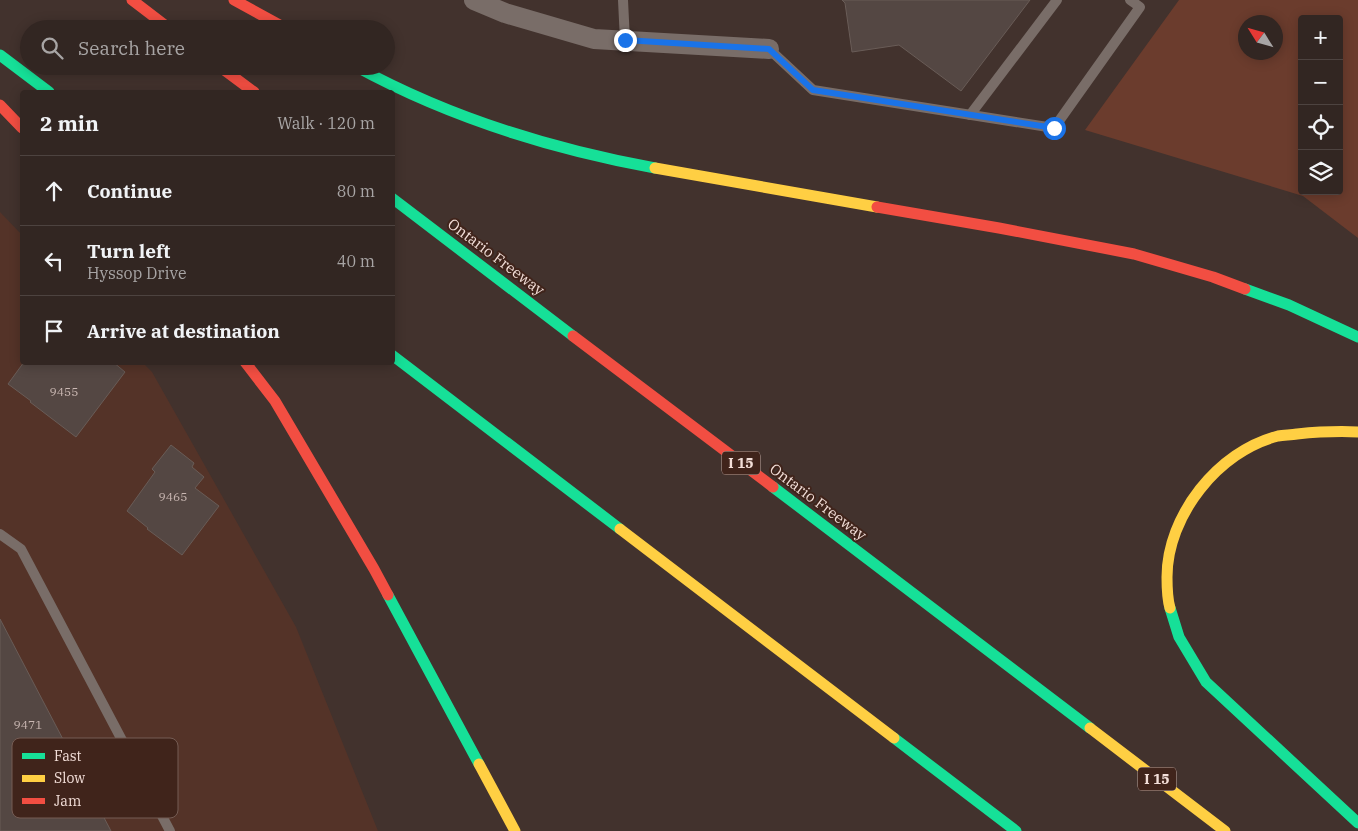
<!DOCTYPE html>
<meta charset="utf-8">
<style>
:root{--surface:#322622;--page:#3d322f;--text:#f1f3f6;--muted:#a8a5a5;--line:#4d4340}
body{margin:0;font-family:"IBM Plex Serif",serif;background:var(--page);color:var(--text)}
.controls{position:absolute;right:15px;top:15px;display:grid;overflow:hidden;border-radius:5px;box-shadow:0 2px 12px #0003}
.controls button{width:45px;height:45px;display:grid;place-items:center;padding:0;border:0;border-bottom:1px solid var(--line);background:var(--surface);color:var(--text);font:25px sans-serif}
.compass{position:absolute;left:1238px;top:15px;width:45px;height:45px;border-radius:50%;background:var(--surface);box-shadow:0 2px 12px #0003;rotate:307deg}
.stop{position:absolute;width:15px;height:15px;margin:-11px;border:4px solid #1a73e8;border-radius:50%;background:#fff}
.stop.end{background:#1a73e8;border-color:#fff;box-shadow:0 1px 5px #0008}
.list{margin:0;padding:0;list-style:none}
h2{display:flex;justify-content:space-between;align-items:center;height:65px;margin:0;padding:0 20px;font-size:21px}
h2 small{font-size:16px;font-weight:400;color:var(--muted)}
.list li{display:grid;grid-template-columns:32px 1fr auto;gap:15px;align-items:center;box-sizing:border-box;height:70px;padding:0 20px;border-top:1px solid var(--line)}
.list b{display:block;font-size:19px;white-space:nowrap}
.list p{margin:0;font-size:16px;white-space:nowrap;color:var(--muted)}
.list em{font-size:16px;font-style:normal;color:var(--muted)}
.icon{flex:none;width:28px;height:28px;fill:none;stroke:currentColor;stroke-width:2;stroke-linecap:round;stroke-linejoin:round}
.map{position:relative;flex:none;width:1358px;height:831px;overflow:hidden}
.search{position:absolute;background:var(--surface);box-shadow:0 2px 12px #0003;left:20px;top:20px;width:375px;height:55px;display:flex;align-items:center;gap:12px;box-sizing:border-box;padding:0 18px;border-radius:28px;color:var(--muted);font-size:19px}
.panel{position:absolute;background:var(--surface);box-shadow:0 2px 12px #0003;left:20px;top:90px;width:375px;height:275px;border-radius:5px}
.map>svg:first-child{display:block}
.built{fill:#543328}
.green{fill:#6b3c2d;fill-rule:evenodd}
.building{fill:#544743;stroke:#695c57}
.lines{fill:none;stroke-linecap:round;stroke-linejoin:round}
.lane{stroke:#796d68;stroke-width:10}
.street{stroke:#796d68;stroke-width:20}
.fast{stroke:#16e098;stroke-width:11}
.slow{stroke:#ffcf43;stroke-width:11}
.jam{stroke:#f24e42;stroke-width:11}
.route{stroke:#1a73e8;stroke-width:6}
.labels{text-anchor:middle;stroke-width:4;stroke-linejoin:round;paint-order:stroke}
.number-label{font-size:12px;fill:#cab8b3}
.shield{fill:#40241b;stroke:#bda69f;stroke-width:1}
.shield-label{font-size:14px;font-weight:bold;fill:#f2ded8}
.street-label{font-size:15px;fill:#f2ded8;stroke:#40241b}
.key{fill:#40241b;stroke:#755c54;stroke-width:1}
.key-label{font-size:14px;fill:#f2ded8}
</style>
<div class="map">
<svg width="1358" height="831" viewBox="0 0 1358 831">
<rect width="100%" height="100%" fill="#42322d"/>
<polygon class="built" points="0,212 22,235 22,362 143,363 152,372 296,627 378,831 0,831"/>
<path class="green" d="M1179 0H1358V238L1303 196 1085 130ZM1302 19H1339V191H1302ZM1246 22H1276V52H1246Z"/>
<g class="building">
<polygon points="842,0 1030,0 961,91 899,45 852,52 845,3"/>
<polygon points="24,362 113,362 125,372 76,437 30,402 31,401 8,384"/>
<polygon points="171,445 194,463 192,467 204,477 195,488 219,506 182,555 147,529 148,528 127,511 155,472 152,469"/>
<polygon points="0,619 111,831 0,831"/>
</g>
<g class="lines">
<g class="lane">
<polyline points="623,0 625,41"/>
<polyline points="769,49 813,90 1054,128 1140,7 1130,0"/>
<polyline points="970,115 1057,0"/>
<polyline points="0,534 21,549 170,831"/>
</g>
<polyline class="street" points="474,0 505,13 594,39 769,49"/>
<g class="fast">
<polyline points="0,55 49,92"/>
<path d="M355 66C448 117 551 149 655 168"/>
<polyline points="392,198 573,336"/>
<polyline points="1245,289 1289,305 1358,337"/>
<polyline points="392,355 620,529"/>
<polyline points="773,487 1090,728"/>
<polyline points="388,595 479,764"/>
<polyline points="1170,608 1179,637 1206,682 1358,823"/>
<polyline points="894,738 1016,831"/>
</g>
<g class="slow">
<polyline points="655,168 877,207"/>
<polyline points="620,529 894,738"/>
<path d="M1170 608C1167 598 1167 588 1167 577 1167 516 1218 451 1278 436 1284 435 1291 435 1297 434 1317 432 1337 431 1358 432"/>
<polyline points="1090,728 1225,831"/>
<polyline points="479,764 515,831"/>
</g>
<g class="jam">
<polyline points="132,0 170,29"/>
<polyline points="234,0 287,29"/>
<polyline points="219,66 254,92"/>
<polyline points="0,105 22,128"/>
<polyline points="877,207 999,228 1134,254 1213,277 1245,289"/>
<polyline points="573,336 773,487"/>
<polyline points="245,362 275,401 374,569 388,595"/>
</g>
</g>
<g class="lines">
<polyline class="route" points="625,40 769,49 813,90 1054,128"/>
</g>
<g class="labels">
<g class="number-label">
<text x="64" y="396">9455</text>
<text x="173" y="501">9465</text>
<text x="28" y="729">9471</text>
</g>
<g class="shield">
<rect x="722" y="451.5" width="38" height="23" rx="4"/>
<rect x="1138" y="767.5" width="38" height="23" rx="4"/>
</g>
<g class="shield-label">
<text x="741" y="468">I 15</text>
<text x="1157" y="784">I 15</text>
</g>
<g class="street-label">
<text transform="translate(496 257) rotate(37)" y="5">Ontario Freeway</text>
<text transform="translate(818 502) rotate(37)" y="5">Ontario Freeway</text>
</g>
</g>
<rect x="12" y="738" width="166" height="80" rx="8" class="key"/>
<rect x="22" y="753" width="23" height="6" fill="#16e098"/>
<rect x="22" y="775" width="23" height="7" fill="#ffcf43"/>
<rect x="22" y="798" width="23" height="6" fill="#f24e42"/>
<g class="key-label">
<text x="54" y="761">Fast</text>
<text x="54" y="783">Slow</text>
<text x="54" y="806">Jam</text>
</g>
</svg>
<div class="controls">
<button>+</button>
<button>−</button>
<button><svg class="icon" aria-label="locate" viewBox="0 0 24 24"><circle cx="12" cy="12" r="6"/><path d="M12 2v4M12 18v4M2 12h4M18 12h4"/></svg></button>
<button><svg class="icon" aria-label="layers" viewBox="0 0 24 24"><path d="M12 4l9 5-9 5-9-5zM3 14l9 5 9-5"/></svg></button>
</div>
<svg class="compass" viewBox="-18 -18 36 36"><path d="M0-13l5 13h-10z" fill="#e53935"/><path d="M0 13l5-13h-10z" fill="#a8a5a5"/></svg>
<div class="stop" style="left:1054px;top:128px"></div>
<div class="stop end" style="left:625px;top:40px"></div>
<div class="search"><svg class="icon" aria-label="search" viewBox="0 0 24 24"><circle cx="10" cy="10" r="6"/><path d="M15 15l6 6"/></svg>Search here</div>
<section class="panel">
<h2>2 min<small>Walk · 120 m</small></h2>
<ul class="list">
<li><svg class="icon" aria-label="ahead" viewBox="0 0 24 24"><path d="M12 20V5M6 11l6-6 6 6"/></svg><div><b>Continue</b></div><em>80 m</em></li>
<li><svg class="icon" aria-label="left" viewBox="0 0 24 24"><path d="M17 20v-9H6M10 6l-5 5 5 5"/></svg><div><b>Turn left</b><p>Hyssop Drive</p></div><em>40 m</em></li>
<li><svg class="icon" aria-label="arrive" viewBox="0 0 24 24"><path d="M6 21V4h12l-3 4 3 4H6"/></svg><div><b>Arrive at destination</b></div></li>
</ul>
</section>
</div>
